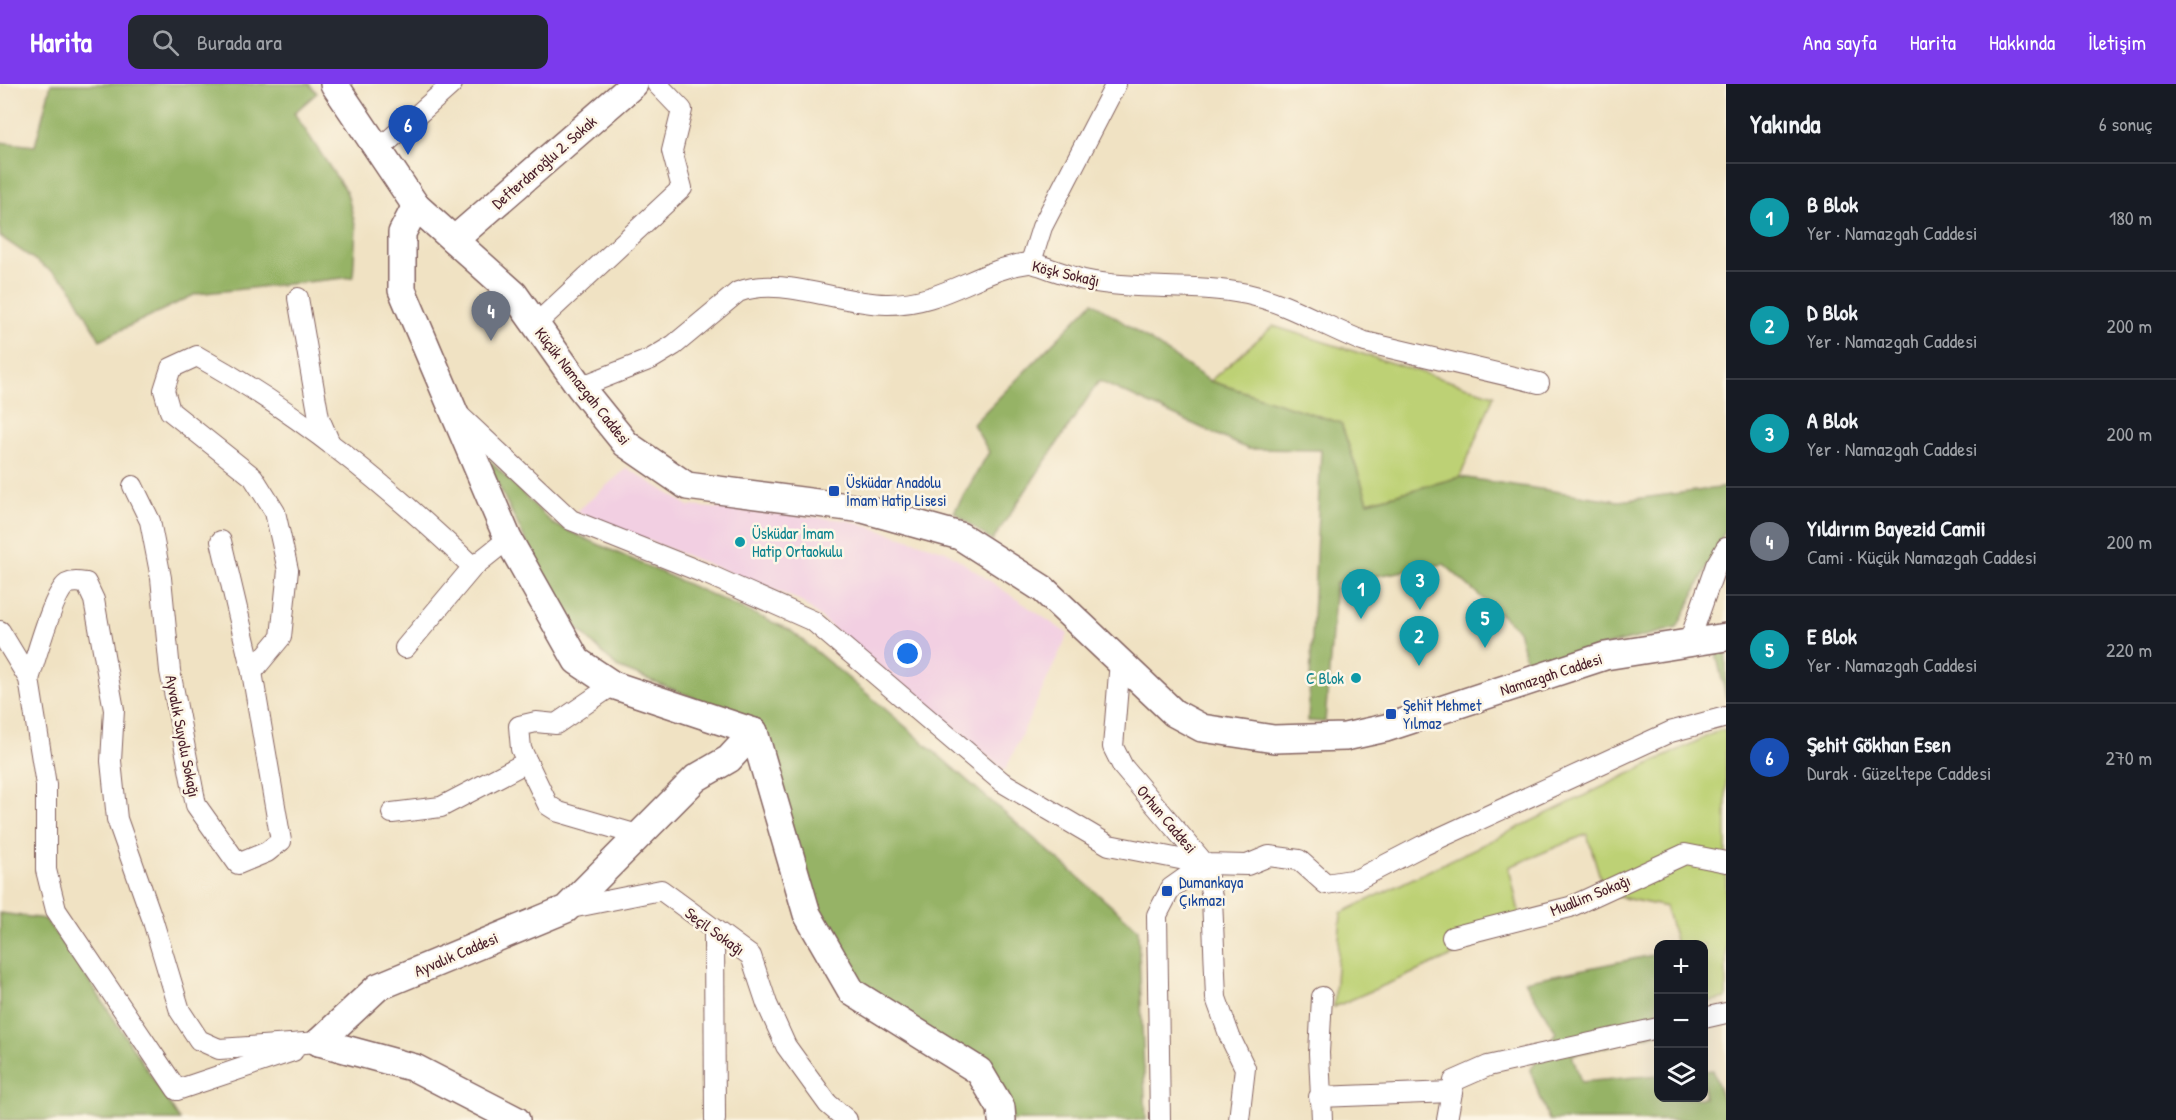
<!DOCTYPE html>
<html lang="tr">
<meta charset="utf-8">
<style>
:root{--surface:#171b24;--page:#242831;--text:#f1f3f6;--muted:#9ea1a6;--line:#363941;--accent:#7c3aed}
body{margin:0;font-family:"Patrick Hand",sans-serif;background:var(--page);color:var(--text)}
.controls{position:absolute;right:18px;bottom:18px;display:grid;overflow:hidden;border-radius:12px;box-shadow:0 6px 24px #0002}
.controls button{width:54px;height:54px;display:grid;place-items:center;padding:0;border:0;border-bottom:2px solid var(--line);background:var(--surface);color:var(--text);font:30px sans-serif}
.you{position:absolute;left:908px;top:570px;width:21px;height:21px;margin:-15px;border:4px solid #fff;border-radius:50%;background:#1a73e8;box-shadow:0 0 0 9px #1a73e833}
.badge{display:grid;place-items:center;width:39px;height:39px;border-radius:50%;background:var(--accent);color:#fff;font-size:20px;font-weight:700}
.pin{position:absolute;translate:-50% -50px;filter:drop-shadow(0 2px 3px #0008)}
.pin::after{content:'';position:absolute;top:32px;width:21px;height:18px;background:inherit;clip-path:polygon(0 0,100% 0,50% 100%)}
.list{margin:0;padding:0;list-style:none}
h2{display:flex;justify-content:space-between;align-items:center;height:78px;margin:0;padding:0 24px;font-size:26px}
h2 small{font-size:20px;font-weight:400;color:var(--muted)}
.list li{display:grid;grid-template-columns:39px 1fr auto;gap:18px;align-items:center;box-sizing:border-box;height:108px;padding:0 24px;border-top:2px solid var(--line)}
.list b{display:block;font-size:22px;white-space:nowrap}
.list p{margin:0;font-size:20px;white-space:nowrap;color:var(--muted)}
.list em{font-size:20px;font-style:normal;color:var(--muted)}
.icon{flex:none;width:33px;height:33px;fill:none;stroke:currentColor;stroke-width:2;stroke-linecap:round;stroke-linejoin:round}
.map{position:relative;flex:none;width:1726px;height:1036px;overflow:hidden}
header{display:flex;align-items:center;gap:36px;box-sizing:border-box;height:84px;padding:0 30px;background:var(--accent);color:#fff}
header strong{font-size:28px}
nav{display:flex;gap:33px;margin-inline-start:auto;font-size:21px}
.search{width:420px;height:54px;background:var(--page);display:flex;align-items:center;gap:15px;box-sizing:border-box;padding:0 21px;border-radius:12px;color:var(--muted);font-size:22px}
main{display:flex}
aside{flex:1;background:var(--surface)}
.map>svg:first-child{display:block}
.built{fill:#f2cfe2}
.green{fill:#bdd175;stroke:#847850;stroke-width:1.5}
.forest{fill:#96b366;stroke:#706948;stroke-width:1.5}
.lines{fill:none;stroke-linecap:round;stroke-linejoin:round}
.street-casing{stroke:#846360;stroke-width:22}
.secondary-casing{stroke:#846360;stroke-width:30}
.street{stroke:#fff;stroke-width:20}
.secondary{stroke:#fff;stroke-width:27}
.transit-dot{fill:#1a4fb4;stroke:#fcf5e5;stroke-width:2}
.culture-dot{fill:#0f9aa8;stroke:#fcf5e5;stroke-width:2}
.labels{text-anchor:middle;stroke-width:5;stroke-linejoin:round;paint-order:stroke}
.street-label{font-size:16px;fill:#4a1f2b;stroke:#fcf5e5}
.transit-label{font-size:16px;fill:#164399;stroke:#fcf5e5;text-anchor:start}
.culture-label{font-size:16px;fill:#0d838f;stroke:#fcf5e5;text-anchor:start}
</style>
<header>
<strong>Harita</strong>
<div class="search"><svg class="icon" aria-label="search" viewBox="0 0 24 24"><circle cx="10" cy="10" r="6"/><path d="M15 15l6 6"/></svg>Burada ara</div>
<nav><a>Ana sayfa</a><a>Harita</a><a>Hakkında</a><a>İletişim</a></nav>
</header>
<main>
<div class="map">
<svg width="1726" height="1036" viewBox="0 0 1726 1036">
<rect width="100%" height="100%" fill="#fcf5e5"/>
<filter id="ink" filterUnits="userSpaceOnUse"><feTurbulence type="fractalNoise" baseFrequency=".0167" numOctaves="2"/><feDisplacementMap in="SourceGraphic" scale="12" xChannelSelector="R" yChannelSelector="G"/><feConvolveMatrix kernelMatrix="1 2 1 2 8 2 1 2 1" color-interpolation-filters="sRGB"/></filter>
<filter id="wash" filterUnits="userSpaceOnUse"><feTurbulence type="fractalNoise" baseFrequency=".008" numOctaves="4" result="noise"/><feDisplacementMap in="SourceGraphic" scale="24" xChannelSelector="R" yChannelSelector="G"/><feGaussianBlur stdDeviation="1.35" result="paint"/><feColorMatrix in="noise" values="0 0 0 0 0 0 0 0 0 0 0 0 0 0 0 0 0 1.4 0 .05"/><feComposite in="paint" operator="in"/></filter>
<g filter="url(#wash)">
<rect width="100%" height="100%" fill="#f0e2c3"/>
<polygon class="built" points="627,384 689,422 848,436 946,467 1068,550 1005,687 799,516 576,428"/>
<g class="green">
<polygon points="1273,242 1494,311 1460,393 1368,418 1341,339 1210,297"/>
<polygon points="1720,646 1726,647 1726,914 1704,919 1704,860 1676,860 1666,823 1605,810 1587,750 1509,783 1522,842 1334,923 1341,829"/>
</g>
<g class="forest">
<polygon points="51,0 309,0 317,9 294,29 347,109 356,144 353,193 196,210 100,256 68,199 0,152 0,58 35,62"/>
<polygon points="1093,218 1210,297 1341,339 1368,418 1460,393 1619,417 1726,403 1726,445 1677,544 1527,581 1518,546 1444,480 1336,499 1325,638 1308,637 1321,366 1248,365 1099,297 992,457 954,428 989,368 973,340"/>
<polygon points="483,370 553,440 790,546 884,624 1138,845 1146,1036 1010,1036 1007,1020 861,901 815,827 760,640 617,583 561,528"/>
<polygon points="1726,568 1726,614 1716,569"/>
<polygon points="0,829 45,835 80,883 180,1036 0,1036"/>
<polygon points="1658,870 1658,950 1572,971 1581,998 1658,991 1658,1014 1704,1014 1704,987 1713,986 1726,1025 1726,1036 1549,1036 1530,986 1556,948 1525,897"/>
</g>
</g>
<g filter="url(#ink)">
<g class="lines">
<defs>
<g id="street">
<polyline points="377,67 452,0"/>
<polyline points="1031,178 1042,143 1116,0"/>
<polyline points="298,214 319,334 329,357"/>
<polyline points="535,241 682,104 672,67 682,26 657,0"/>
<path d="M580 303 651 275 674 261 738 208C780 191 840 220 886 220 943 221 977 186 1028 179 1036 178 1072 194 1084 196 1138 207 1194 199 1247 210 1289 219 1325 243 1365 258L1539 299"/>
<polyline points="458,330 571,436 709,491 813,537 1002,698 1109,761 1205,780 1247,781 1269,772 1299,776 1326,800 1358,795 1422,762 1670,648 1726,633"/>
<polyline points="133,402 150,437 161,494 170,587 196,721 238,780 267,768 281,757 252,588 221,457"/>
<polyline points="0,547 29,595 46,701 46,786 56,826 177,1006 293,967"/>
<polyline points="1689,558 1716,481 1726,464"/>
<polyline points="405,564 473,483"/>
<polyline points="1120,577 1113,663 1123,683 1205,780 1212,813 1216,914 1230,953 1245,984 1239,1036"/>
<path d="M252 588 281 553 288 486 275 428 253 393 170 327 164 306 171 284 197 272C300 329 388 402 473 483L508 455"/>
<path d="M29 595C35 577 53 509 67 500 73 497 79 498 86 499L94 516 114 626 111 677 117 735 152 834 180 927 199 956 219 965 319 958"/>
<polyline points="613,601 556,640 536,638 519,642 521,665 548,721 559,728 638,751"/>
<polyline points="392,729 441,723 527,678"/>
<polyline points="566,825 661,806 751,872 767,920 786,962 828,1020 847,1036"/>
<polyline points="714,846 715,1036"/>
<polyline points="1452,853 1570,823 1685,770 1726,778"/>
<polyline points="1322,913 1319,969 1322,1036"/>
<polyline points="1704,934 1726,929"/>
<polyline points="1319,1013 1452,1008"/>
<polyline points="1160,1036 1157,831 1171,804 1205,780"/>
<polyline points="1447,1036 1454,997 1488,982 1658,944"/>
</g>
<g id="secondary">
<polyline points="334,0 416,122 514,210 580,303 626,360 687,402 863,425 960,452 1043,505 1174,629 1202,644 1274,655 1345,653 1386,644 1605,572 1726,553"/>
<polyline points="416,122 402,149 402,206 508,455 577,577 613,601 754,648 807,830 852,908 979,987 1001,1024 1002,1036"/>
<polyline points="454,156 634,0"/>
<polyline points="319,958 378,903 566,825 696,694 729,675 754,648"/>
<polyline points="319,958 415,984 516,1036"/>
</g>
</defs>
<use href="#street" class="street-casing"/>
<use href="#secondary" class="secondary-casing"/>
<use href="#street" class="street"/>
<use href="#secondary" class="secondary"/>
</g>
</g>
<g class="transit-dot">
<rect x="828" y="401" width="12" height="12" rx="3"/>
<rect x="1385" y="624" width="12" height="12" rx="3"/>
<rect x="1161" y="801" width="12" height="12" rx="3"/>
</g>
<g class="culture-dot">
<circle cx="740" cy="458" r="6"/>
<circle cx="1356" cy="594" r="6"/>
</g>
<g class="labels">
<g class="street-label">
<text transform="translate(544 78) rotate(-41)" y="6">Defterdaroğlu 2. Sokak</text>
<text transform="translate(1066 189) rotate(13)" y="6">Köşk Sokağı</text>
<text transform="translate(583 302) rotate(52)" y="6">Küçük Namazgah Caddesi</text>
<text transform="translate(1551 590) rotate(-18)" y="6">Namazgah Caddesi</text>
<text transform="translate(183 652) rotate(79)" y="6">Ayvalık Suyolu Sokağı</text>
<text transform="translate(1167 735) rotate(50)" y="6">Orhun Caddesi</text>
<text transform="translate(1590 811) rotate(-22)" y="6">Muallim Sokağı</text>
<text transform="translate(715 847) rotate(36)" y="6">Seçil Sokağı</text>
<text transform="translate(456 870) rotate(-23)" y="6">Ayvalık Caddesi</text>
</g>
<g class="transit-label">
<text x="846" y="404">Üsküdar Anadolu<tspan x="846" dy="18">İmam Hatip Lisesi</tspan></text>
<text x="1403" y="627">Şehit Mehmet<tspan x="1403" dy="18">Yılmaz</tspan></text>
<text x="1179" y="804">Dumankaya<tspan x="1179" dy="18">Çıkmazı</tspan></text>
</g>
<g class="culture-label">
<text x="752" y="455">Üsküdar İmam<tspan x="752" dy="18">Hatip Ortaokulu</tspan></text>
<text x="1344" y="600" text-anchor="end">C Blok</text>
</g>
</g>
</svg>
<div class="controls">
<button>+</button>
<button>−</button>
<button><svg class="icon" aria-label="layers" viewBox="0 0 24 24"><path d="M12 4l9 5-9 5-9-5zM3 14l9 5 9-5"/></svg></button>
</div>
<div class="you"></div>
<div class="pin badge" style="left:1361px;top:535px;background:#0f9aa8">1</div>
<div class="pin badge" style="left:1419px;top:582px;background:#0f9aa8">2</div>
<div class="pin badge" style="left:1420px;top:526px;background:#0f9aa8">3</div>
<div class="pin badge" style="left:491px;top:257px;background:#6b7280">4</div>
<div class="pin badge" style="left:1485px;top:564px;background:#0f9aa8">5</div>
<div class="pin badge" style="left:408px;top:71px;background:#1a4fb4">6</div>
</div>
<aside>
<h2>Yakında<small>6 sonuç</small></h2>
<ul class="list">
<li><span class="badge" style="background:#0f9aa8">1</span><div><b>B Blok</b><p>Yer · Namazgah Caddesi</p></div><em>180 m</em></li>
<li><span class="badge" style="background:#0f9aa8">2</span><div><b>D Blok</b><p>Yer · Namazgah Caddesi</p></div><em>200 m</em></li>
<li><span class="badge" style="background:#0f9aa8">3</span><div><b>A Blok</b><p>Yer · Namazgah Caddesi</p></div><em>200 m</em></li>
<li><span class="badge" style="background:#6b7280">4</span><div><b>Yıldırım Bayezid Camii</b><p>Cami · Küçük Namazgah Caddesi</p></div><em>200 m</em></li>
<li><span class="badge" style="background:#0f9aa8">5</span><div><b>E Blok</b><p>Yer · Namazgah Caddesi</p></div><em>220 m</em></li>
<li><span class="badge" style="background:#1a4fb4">6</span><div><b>Şehit Gökhan Esen</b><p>Durak · Güzeltepe Caddesi</p></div><em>270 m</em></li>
</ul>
</aside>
</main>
